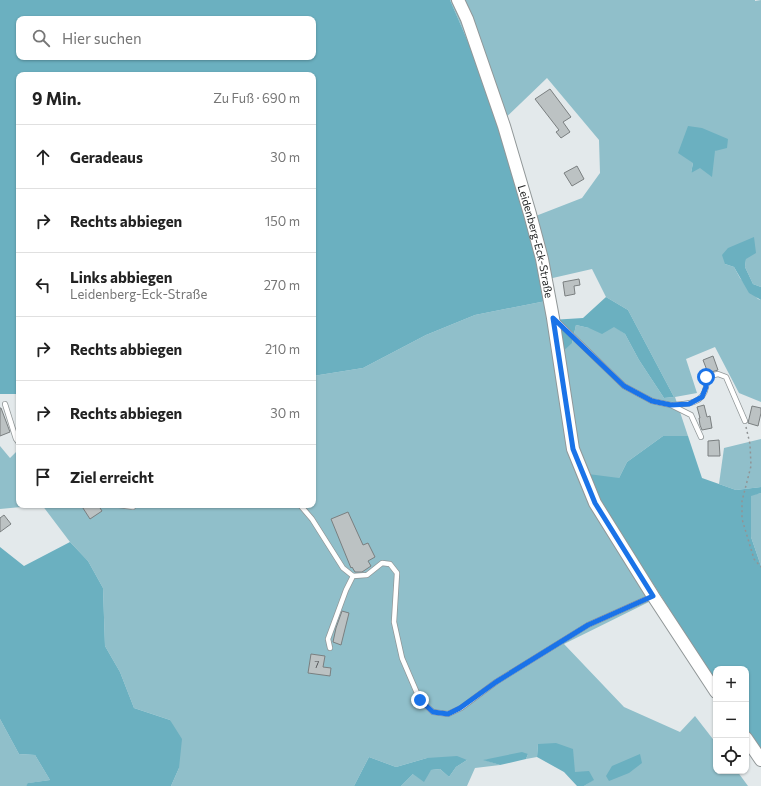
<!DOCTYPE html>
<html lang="de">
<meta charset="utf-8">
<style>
:root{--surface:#fff;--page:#f6f6f6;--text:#222;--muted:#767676;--line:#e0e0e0}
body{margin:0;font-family:Commissioner,sans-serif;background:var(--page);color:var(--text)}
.controls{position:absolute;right:12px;bottom:12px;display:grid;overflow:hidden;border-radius:8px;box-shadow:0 1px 3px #0004}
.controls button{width:36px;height:36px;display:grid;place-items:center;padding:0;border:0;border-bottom:1px solid var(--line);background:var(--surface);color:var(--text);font:20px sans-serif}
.stop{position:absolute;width:12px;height:12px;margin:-9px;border:3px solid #1a73e8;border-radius:50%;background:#fff}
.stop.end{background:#1a73e8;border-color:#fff;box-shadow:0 1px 4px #0008}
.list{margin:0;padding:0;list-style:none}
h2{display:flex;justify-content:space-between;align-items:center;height:52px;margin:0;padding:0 16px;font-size:17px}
h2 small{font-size:13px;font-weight:400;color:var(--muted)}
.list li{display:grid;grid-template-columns:26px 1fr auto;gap:12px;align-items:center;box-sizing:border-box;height:64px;padding:0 16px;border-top:1px solid var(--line)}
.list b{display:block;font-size:15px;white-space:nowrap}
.list p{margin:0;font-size:13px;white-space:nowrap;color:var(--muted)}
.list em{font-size:13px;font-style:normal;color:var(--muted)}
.icon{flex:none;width:22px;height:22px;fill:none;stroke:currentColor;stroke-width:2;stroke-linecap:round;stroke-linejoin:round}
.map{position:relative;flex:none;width:761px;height:786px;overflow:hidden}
.search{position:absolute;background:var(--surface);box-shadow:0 1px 3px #0004;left:16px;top:16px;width:300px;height:44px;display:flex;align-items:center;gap:10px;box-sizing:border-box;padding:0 14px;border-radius:8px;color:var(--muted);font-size:15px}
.panel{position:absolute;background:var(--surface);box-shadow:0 1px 3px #0004;left:16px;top:72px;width:300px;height:436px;border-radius:8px}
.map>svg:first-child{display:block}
.green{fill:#90bfca;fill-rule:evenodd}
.forest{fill:#6bb0c0;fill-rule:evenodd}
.building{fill:#bcc2c3;stroke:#7a7f80}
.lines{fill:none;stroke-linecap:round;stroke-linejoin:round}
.lane-casing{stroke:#919798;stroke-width:6}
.secondary-casing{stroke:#919798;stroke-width:14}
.path{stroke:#909496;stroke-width:1.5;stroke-dasharray:2 3;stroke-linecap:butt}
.lane{stroke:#fff;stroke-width:4.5}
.secondary{stroke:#fff;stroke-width:12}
.route{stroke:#1a73e8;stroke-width:5}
.labels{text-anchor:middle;stroke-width:3;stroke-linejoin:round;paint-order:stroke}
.number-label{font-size:9px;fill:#46484a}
.street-label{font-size:11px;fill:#1e2021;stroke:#e3e9eb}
</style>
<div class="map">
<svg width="761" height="786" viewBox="0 0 761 786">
<rect width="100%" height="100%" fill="#e3e9eb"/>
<g class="green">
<path d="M450 0H755V1L761 0V287L753 284 745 267 746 259 725 264 734 267 740 278 758 299 761 300V402L739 393 715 347 686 359 697 393 675 397 688 436H663L627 462 619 478 607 513 661 596 564 644 624 707 680 732 695 716 716 743V771H737L748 786H584L593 780 575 772 538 744 537 757 526 759 528 754 485 760 500 765 475 768 467 786H401L413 774 431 770 440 769 449 777 456 767 467 760 427 758 396 767 369 757 354 786H171L179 768 170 720 134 708 120 672 105 646 103 588 88 561 70 542 42 505 0 509V446L10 458 19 449V505H313V376L363 368 426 335 475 315 546 301 572 343 576 325 589 328 614 326 625 334 639 360 664 398 674 397 628 310 606 297 592 269 544 280 528 219 582 198 600 173 599 140 547 78 499 124 469 44ZM728 139 691 173 693 163Z"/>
<polygon points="19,392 19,433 16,426 17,394"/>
<polygon points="761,439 761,487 736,490 719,484 724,448"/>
<polygon points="761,493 761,566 751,537 751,495"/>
<polygon points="0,719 19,754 35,755 50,780 29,783 26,786 0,786"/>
</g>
<g class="forest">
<path d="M0 0H450L469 44 499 124 528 219 546 301 475 315 426 335 363 368 313 376V75H19V392L17 394H0ZM19 19H313V57H19Z"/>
<polygon points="688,126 702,128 728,139 727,148 715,151 712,177 700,168 691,173 693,163 678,153"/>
<polygon points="754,237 756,253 746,259 745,267 753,284 761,287 761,300 749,293 734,267 725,264 722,255 728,248"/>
<polygon points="606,297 628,310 674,397 664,398 639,360 625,334 614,327 602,334 589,328 576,325 572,343 561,353 551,320 583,318"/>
<polygon points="663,436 688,436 702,478 736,490 761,487 761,493 751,496 751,537 761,566 761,755 746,732 746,669 716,669 716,686 661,596 607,513 588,474 619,478 627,462"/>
<polygon points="70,542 88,561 103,588 105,646 120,672 134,708 170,720 182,739 179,768 171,786 26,786 28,783 50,780 35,755 19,754 0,719 0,547 24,566"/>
<polygon points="556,743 573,749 575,772 589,771 594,780 584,786 577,786 564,772 537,757 538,744"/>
<polygon points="522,752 528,754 526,759 500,765 483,760"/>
<polygon points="640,754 642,763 629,773 609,781 606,776 612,766"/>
<polygon points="457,756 467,760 456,767 449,777 440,769 431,770 424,782 413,774 401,786 354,786 369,757 396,767 427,758"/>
</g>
<g class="building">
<polygon points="550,89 571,117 563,122 570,132 561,138 556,132 559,130 535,99"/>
<polygon points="577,166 584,179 572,186 564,173"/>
<polygon points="579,279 580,285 574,286 575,294 565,296 563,282"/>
<polygon points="713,356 718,370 708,373 703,360"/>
<polygon points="704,405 707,417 710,416 712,428 702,430 700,425 699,418 700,418 697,407"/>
<polygon points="752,406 761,408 761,413 758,426 748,423"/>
<polygon points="0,408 1,408 10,432 0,436"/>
<polygon points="719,440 720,456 708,456 708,441"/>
<polygon points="81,505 98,505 102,511 90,519"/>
<polygon points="348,512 363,545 368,543 375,557 368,561 371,566 362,572 355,572 352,567 351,568 331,519"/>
<polygon points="4,515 11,524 0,532 0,518"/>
<polygon points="342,611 349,613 341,645 333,642 336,628"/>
<polygon points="311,654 325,656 323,667 331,668 330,676 308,673"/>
</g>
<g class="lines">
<defs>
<g id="lane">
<polyline points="556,320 624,386 652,401 671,405 691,415 701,437"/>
<polyline points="5,404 16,439 19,443"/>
<path d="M673 405C687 404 703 404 706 387 707 384 706 380 706 377L718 374 726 377 745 421"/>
<polyline points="119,505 133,507 134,505"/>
<polyline points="300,505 312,519 343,568 353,576"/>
<polyline points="330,648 328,639 346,590 353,576 367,575 382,563 390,564 397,573 394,622 402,658 420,700 433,712 448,714 461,708 496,682 588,625 653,596"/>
</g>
<g id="secondary">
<path id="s1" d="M458 0 467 19 504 126 530 214 542 259 553 318 573 449 595 503 653 596 716 692"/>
<polyline points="746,738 761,760"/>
</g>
</defs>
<use href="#lane" class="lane-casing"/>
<use href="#secondary" class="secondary-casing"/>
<polyline class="path" points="746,427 750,444 751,466 742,501 742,519 754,559 761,567"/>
<use href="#lane" class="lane"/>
<use href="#secondary" class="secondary"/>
</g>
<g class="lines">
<polyline class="route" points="420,700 433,712 448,714 460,708 496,682 588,625 653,596 595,503 573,449 553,318 624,386 652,401 671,405 689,404 702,397 706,387 706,377"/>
</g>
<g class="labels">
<g class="number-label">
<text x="317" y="668">7</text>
</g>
<g class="street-label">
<text dy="4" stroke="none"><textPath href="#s1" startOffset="254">Leidenberg-Eck-Straße</textPath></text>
</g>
</g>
</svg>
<div class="controls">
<button>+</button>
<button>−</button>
<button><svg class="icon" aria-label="locate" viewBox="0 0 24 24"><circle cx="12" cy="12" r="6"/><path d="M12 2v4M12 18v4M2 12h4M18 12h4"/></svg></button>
</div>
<div class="stop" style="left:706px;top:377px"></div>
<div class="stop end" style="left:420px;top:700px"></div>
<div class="search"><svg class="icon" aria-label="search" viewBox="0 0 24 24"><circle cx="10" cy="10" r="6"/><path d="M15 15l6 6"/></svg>Hier suchen</div>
<section class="panel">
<h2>9 Min.<small>Zu Fuß · 690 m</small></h2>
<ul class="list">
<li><svg class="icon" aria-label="ahead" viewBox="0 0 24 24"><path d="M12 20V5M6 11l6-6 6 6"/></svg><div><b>Geradeaus</b></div><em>30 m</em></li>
<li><svg class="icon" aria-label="right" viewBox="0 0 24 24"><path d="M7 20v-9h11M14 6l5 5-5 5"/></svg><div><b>Rechts abbiegen</b></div><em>150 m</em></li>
<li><svg class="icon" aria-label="left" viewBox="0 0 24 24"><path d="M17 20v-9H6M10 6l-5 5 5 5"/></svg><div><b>Links abbiegen</b><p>Leidenberg-Eck-Straße</p></div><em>270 m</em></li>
<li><svg class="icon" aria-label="right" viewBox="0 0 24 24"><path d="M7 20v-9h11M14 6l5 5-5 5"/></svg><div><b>Rechts abbiegen</b></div><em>210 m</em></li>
<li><svg class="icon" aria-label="right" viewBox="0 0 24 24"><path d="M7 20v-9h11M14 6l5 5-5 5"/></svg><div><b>Rechts abbiegen</b></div><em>30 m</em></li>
<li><svg class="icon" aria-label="arrive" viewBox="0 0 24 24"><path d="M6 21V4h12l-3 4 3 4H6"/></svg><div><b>Ziel erreicht</b></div></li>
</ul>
</section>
</div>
